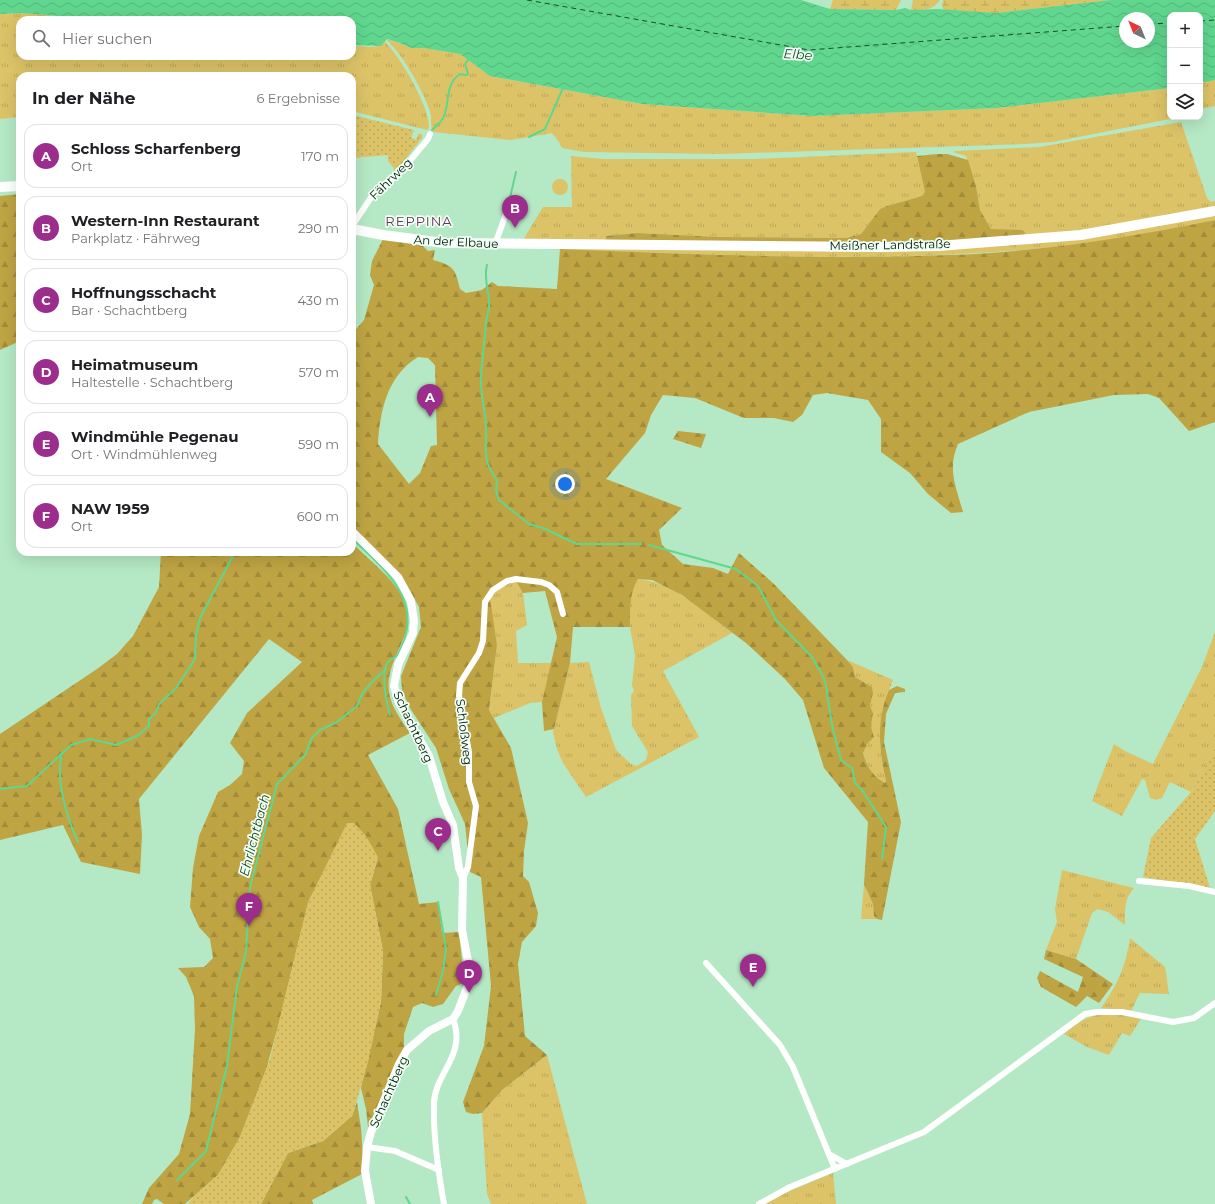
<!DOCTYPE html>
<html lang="de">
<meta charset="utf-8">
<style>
:root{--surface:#fff;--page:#f6f6f6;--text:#202124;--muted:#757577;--line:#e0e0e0;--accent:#9c2d8c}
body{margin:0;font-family:Montserrat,sans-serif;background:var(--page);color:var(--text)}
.controls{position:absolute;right:12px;top:12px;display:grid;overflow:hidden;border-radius:8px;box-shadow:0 4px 16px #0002}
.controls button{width:36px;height:36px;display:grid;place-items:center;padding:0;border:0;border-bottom:1px solid var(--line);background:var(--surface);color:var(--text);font:20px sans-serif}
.compass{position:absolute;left:1119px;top:12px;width:36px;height:36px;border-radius:50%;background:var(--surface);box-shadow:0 4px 16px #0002;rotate:317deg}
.you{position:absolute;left:565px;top:484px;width:14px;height:14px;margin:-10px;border:3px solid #fff;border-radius:50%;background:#1a73e8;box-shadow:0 0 0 6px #1a73e833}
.badge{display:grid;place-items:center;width:26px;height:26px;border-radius:50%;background:var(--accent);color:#fff;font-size:13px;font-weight:700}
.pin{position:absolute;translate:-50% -33px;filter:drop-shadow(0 1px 2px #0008)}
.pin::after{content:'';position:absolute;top:21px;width:14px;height:12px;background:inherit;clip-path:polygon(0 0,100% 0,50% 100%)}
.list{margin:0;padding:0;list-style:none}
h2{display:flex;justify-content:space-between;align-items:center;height:52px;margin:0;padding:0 16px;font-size:17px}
h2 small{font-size:13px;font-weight:400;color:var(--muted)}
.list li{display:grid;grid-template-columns:26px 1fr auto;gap:12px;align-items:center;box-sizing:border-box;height:64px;margin:0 8px 8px;padding:0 8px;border:1px solid var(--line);border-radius:12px}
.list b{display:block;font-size:15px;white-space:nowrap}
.list p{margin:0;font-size:13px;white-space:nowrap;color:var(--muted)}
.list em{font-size:13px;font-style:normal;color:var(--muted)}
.icon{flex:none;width:22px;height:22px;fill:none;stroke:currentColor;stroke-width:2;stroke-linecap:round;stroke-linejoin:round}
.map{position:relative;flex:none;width:1215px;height:1204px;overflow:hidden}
.search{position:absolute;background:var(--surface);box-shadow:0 4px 16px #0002;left:16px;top:16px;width:340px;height:44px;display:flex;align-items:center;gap:10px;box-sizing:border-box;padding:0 14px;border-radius:12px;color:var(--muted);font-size:15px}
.panel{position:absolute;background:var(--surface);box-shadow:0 4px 16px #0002;left:16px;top:72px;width:340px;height:484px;border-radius:12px}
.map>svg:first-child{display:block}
.grass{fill:url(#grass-tufts)}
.forest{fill:url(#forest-firs);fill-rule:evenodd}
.wetland{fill:url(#wetland-marsh)}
.garden{fill:url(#garden-dots)}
.pitch{fill:#dcc368}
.water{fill:url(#water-waves);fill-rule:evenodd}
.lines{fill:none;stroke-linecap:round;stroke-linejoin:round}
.stream{stroke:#60d68e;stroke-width:2}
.ferry{stroke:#1b4b2e;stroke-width:1;stroke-dasharray:5 4;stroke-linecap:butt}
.minor{stroke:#fff;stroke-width:6}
.tertiary{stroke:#fff;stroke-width:8}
.primary{stroke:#fff;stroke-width:10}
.labels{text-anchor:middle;stroke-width:3.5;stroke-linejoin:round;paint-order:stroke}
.street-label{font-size:12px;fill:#04160a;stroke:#f0fff4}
.water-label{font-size:13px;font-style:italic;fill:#1b4b2e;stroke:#f0fff4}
.neighbourhood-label{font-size:13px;letter-spacing:1px;fill:#68315e;stroke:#f0fff4}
</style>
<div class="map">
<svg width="1215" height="1204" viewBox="0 0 1215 1204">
<defs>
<pattern id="grass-tufts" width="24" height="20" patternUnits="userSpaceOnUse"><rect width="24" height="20" fill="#dcc368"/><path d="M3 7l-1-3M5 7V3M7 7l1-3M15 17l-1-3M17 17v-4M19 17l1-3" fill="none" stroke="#bba759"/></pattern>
<pattern id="forest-firs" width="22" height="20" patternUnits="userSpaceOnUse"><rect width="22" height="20" fill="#bea443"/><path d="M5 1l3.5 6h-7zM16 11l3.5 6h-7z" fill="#a28c39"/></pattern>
<pattern id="wetland-marsh" width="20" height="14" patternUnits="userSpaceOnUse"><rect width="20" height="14" fill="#dcc368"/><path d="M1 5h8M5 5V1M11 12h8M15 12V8" fill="none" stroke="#bba759"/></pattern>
<pattern id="garden-dots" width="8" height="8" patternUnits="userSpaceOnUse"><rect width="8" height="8" fill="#dcc368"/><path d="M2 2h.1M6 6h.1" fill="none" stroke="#bba759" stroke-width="1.8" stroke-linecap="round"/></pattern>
<pattern id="water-waves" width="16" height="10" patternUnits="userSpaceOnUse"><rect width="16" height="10" fill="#60d68e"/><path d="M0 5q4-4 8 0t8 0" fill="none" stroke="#52b779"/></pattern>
</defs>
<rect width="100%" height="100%" fill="#b5e8c4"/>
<g class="grass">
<path d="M20 13 114 20H20V56H352V45C363 46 377 50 385 42 400 56 430 107 429 128L427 130 352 111V76H20V117L0 119V14Z"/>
<path d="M386 39 400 43 411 48H424L460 54 490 76 642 104 812 116 997 108 1170 88V117H1180L1053 142 1025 144 721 154 584 152 562 148 559 142 552 133 511 140 433 132C430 126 432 118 430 111 421 87 404 57 386 39Z"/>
<polygon points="1215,80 1215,106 1200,109 1200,83"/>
<polygon points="1181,122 1207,198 1211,202 1215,201 1215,207 1117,226 1023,236 1004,230 991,229 980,210 976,186 966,156 953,152 955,151 1039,147"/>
<polygon points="916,152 925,192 922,196 887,206 880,209 861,234 846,238 718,237 637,233 606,236 606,241 523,240 543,207 572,207 571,156 603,159 755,159"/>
<path d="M1215 214V220C1168 230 1121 240 1073 245 899 265 724 255 550 249L914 250Z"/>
<path d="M638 579C674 583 704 611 732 633L663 671 699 737 586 797 563 763 557 749 553 732 570 663 589 662 601 708 616 750 631 764 637 766 646 760 648 752 632 726 631 695 634 691 632 685 635 656 630 627V591Z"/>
<polygon points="517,581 523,593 527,625 516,631 518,663 552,663 542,702 530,703 494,718 489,710 497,645 489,598 498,589"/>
<polygon points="1215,632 1215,748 1191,792 1170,782 1162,798 1156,800 1150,798 1145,780 1142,779 1122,816 1092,801 1114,744 1125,751 1153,764 1202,667"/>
<path d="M847 660 893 680C877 718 877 741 886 781L885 783C872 776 867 766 863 752L867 744 874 737 871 727 873 713 870 706 873 693 872 687 855 677 853 667Z"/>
<path d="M1062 870 1134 888C1124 899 1125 910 1125 925L1108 912 1098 909 1092 913 1076 959 1046 950 1057 922 1055 909Z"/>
<polygon points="864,884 873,904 874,916 877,919 861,919"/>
<path d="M1130 938 1165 967 1169 994 1140 993 1131 1011 1101 1008C1119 982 1125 968 1130 938Z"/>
<path d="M1104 1013 1125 1015 1141 1019 1130 1036 1122 1033 1109 1055 1087 1047 1064 1034C1077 1022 1087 1017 1104 1013Z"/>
<polygon points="547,1055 587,1204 491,1204 487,1194 482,1113 502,1090"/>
<polygon points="833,1173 836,1204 765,1204 785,1193"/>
</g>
<g class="forest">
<polygon points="937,154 947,154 968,160 976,186 980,210 991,229 1022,230 1025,232 1023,236 923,243 606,241 606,236 637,233 718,237 846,238 861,234 880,209 887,206 922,196 925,192 917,156"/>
<polygon points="20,194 20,341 0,350 0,196"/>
<path d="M1215 220V422L1189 431 1159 398 1148 394 1114 395 1029 412 958 444C947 469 956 487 963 512L951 513 928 494 910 473 881 452V419L868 400 827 393 813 395 802 415 793 422 774 418H744L695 398 663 395 651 415 645 433 606 479 682 508 659 530 662 545 683 564 713 568 728 574 739 553 774 584 847 660 853 667 855 677 872 687 873 693 870 706 873 713 871 727 874 737 867 744 863 753C867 766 872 776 885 783L886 781C879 750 876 720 889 690L897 686 905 689V692L895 693 886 714 884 742 901 822 882 920 877 919 874 916 873 904 864 884 868 822 824 768 803 700 785 679 746 643 682 595 652 580 638 579C629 594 630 610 630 627H573L570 663 554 729 544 731 542 702 557 637 545 591 523 593 516 581 498 589 490 598 497 645 489 710 511 748 528 823 524 851 523 876 529 882 538 913 536 926 522 942 518 964 525 1036 547 1055 502 1090 482 1113 473 1114 466 1112 463 1102 484 1046 491 986 481 877 470 872 465 824 449 789 436 748 410 708 402 690 401 676 421 627 419 607 407 586 352 527V334L364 320 374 285 370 275 372 261 383 239 422 245 428 251 435 250 433 260C454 266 455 268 460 289L466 293 482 290 492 282 498 286 557 289 560 249C689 254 820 260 950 255 1039 252 1127 238 1215 220ZM418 357 428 358 435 365 437 445 431 446 420 473 409 484 378 444C380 411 387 376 418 357Z"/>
<polygon points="678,431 706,434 701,448 673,439"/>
<path d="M352 543C369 560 390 575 402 596 422 632 384 656 389 692 391 707 402 721 410 733L368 755 398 809 419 904 438 902 442 933 459 932 462 961 461 984 456 986 443 1004 433 1007 422 1003 413 1007 404 1034V1048L368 1127 366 1109 361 1088 381 1002 383 951 370 885 378 857 301 931 280 1019 266 1070 240 1137 218 1175 185 1204H164L157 1199 154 1200 152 1204H142L149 1188 179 1154 190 1114 195 1029 194 996 186 977 178 968 204 967 213 958 210 939 199 927 190 907 193 868 199 836 218 792 230 785 242 774 244 761 230 743 247 713 302 662 269 639 139 799 142 835 140 874 81 862 63 825 0 840V734L97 669 117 654 133 636 159 587 161 552H352Z"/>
<polygon points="1046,950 1076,959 1113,984 1099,1003 1087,996 1076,1007 1041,987 1037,978 1040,971 1078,992 1083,977 1044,959"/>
<polygon points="357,1102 361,1128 364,1173 312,1200 313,1204 261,1204 288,1153 323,1141 352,1116"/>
</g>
<g class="wetland">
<polygon points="833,0 901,0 896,10 830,9"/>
<path d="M913 0H940C933 11 922 10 911 10Z"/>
<polygon points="943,0 1111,0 996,13 944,10 942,7"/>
</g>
<g class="garden">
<polygon points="352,115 414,130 411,137 416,140 419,133 422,135 422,138 396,171 388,161 388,155 352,158"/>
<polygon points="1215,748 1215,811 1195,839 1210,888 1143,877 1151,838 1191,792"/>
<polygon points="347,823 354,823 366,836 378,857 370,885 383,951 381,1002 368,1062 358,1097 352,1116 323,1141 288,1153 261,1204 188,1204 194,1196 218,1175 240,1137 270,1059 308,902"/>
</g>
<circle class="pitch" cx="560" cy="187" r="8"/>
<path class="water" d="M0 0H801L830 9 896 10 905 8 911 10 938 9 996 13 1111 0H1215V80L1200 83V15H1170V88L997 108 812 116 642 104 490 76 460 54 424 48H411L400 43 387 39 381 46 352 45V20H114L20 13 0 14ZM1125 18H1149V42H1125Z"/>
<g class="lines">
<g class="stream">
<path d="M432 130C436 126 442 122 444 116 450 101 445 84 460 74L466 75 468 74 465 64 468 60"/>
<polyline points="529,137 545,129 563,88"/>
<polyline points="508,206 516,172"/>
<path d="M487 265C483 279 490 293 489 307 489 312 486 317 486 322 485 340 482 358 481 377 480 393 485 409 486 425 487 450 481 459 497 480L496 491 499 500 529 524 543 528 577 544H641"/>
<path d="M352 538C385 571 427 601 398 654 396 658 390 659 387 663 381 675 386 702 390 715"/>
<polyline points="649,545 736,569 758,586 776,620 812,657 825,680 832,725 841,760 852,768 855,783 862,790 886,827 882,859"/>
<path d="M62 753C55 780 67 818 78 842"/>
<polyline points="0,789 27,786 71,745 90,739 116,745 137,736 149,726 149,719 156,713 159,704 176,688 195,659 196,635 200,618 235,552"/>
<polyline points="436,995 443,971 446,949 438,902"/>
<polyline points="177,1180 206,1151 227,1066 237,986 246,952 250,887 277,784 306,754 311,739 320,730 337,722 357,706 362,694 371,683 386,669"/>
<polyline points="406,1197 410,1204"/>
</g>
<g class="ferry">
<polyline points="527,0 809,50 1125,26"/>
<polyline points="1200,21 1215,20"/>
<polyline points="1149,24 1170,23"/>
</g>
<g class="minor">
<polyline points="352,226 372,196 379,189 398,175 428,139 430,134"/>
<polyline points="495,244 509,206"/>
<polyline points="463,878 468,867 476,806 469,782 469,752 459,696 460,683 479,653 483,641 485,602 493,590 507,581 516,579 541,582 549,585 557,592 563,614"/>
<polyline points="1139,881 1189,886 1215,892"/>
<polyline points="706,963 780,1045 793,1067 835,1169"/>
<polyline points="367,1147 395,1151 439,1170"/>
<polyline points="829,1154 847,1164"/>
<path d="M444 1204C438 1171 433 1136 434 1103 435 1073 467 1055 453 1019"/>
<polyline points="759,1204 790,1187 924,1132 1085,1014 1097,1012 1122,1012 1173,1022 1194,1018 1215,1003"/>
</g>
<polyline class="tertiary" points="352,531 398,577 411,601 414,621 413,633 398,665 394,686 399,703 429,756 443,802 453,825 459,868 463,878 462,930 469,966 468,985 458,1011 453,1019 429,1031 407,1050 399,1064 371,1132 367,1147 365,1171 371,1204"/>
<g class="primary">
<polyline points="0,187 20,186"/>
<polyline points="352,229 383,235 444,243 880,247 938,246 1081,235 1215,211"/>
</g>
</g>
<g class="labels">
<g class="street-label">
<text transform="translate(391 179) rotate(-44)" y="4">Fährweg</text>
<text transform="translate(456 242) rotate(3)" y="4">An der Elbaue</text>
<text transform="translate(890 245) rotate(-1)" y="4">Meißner Landstraße</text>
<text transform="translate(413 727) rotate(65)" y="4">Schachtberg</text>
<text transform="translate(464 732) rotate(83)" y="4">Schloßweg</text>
<text transform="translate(389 1092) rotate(-66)" y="4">Schachtberg</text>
</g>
<g class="water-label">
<text transform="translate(798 54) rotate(4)" y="5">Elbe</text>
<text transform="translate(254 835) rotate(-75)" y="5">Ehrlichtbach</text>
</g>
<g class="neighbourhood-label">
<text x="419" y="226">REPPINA</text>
</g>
</g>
</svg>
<div class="controls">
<button>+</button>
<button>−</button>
<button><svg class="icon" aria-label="layers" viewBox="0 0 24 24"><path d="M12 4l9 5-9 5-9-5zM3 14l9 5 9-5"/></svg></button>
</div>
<svg class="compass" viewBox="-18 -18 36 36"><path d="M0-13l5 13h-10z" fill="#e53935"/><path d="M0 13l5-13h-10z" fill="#757577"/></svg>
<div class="you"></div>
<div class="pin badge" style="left:430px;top:417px">A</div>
<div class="pin badge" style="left:515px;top:228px">B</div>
<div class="pin badge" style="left:438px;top:851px">C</div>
<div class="pin badge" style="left:469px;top:993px">D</div>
<div class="pin badge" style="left:753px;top:987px">E</div>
<div class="pin badge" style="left:249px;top:926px">F</div>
<div class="search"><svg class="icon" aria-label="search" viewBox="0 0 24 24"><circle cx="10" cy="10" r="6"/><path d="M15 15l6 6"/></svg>Hier suchen</div>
<section class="panel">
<h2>In der Nähe<small>6 Ergebnisse</small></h2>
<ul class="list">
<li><span class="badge">A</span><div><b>Schloss Scharfenberg</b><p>Ort</p></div><em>170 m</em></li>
<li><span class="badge">B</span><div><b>Western-Inn Restaurant</b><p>Parkplatz · Fährweg</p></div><em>290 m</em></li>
<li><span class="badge">C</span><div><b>Hoffnungsschacht</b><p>Bar · Schachtberg</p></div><em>430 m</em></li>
<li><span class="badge">D</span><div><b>Heimatmuseum</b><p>Haltestelle · Schachtberg</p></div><em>570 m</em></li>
<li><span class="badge">E</span><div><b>Windmühle Pegenau</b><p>Ort · Windmühlenweg</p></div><em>590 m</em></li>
<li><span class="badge">F</span><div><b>NAW 1959</b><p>Ort</p></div><em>600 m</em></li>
</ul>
</section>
</div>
